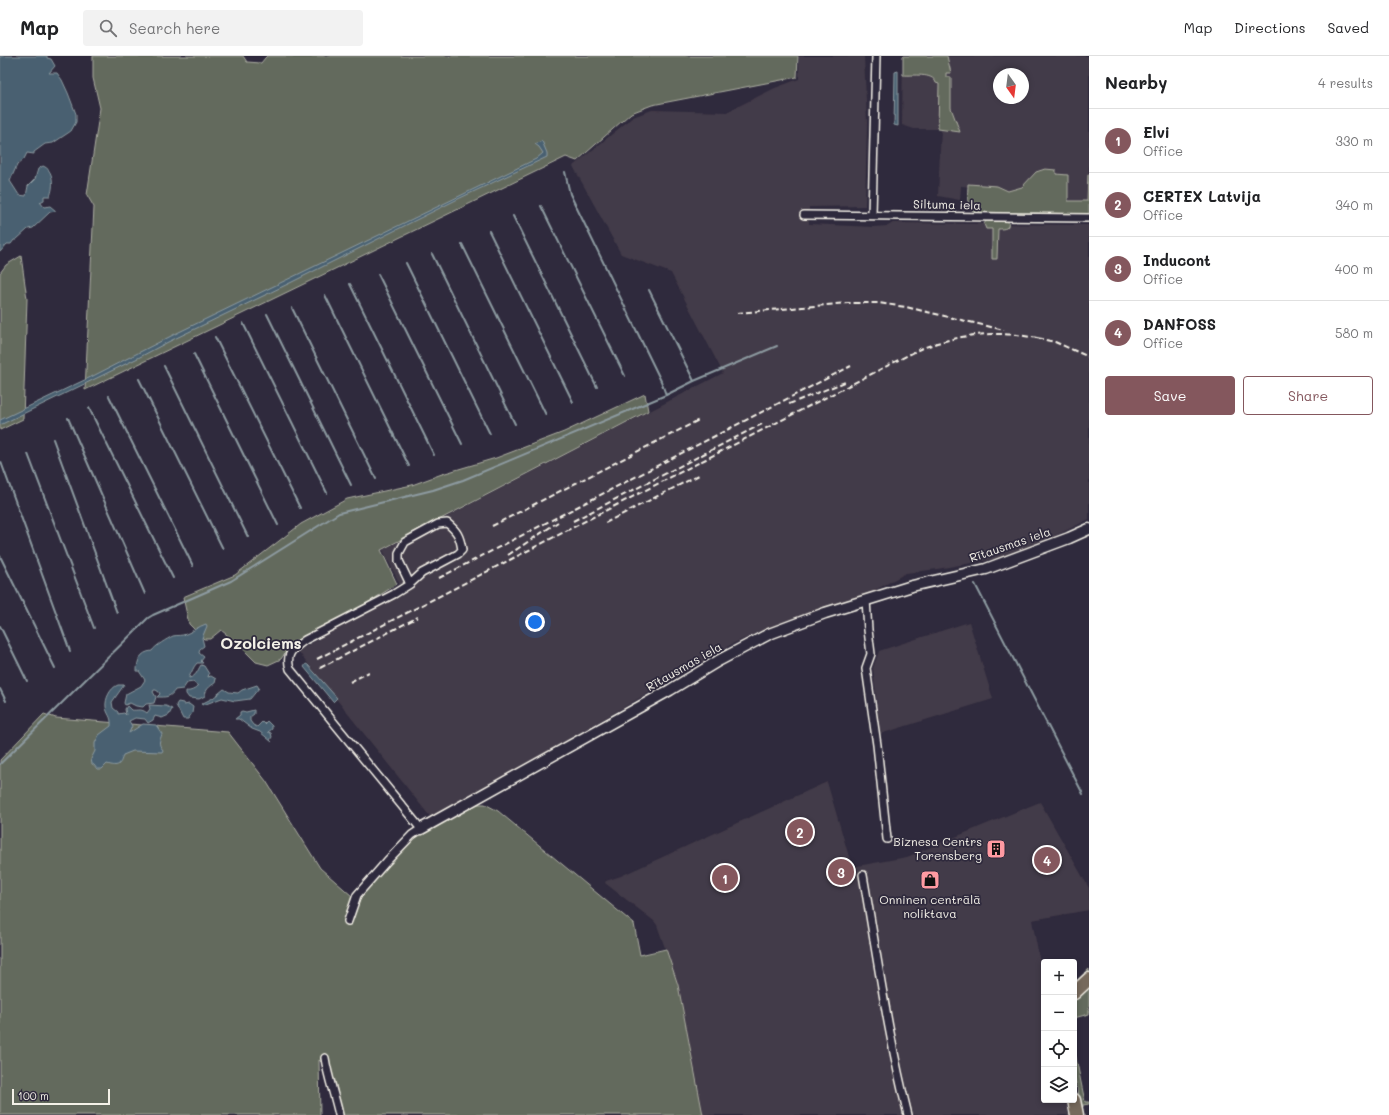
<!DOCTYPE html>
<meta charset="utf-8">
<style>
:root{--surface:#fff;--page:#f2f2f2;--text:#202124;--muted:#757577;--line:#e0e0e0;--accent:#84575d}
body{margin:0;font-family:Mali,sans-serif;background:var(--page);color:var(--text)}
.controls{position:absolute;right:12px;bottom:12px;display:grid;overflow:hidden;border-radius:4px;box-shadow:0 2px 6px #0003}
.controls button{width:36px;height:36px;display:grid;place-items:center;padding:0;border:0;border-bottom:1px solid var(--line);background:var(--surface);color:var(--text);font:20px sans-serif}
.compass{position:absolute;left:993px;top:12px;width:36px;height:36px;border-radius:50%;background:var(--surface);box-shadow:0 2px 6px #0003;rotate:166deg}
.scale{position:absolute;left:12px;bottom:10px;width:98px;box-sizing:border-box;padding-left:4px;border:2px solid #f4f1e8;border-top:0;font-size:11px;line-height:14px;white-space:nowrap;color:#f4f1e8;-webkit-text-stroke:3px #2f2a3d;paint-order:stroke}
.you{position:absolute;left:535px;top:566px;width:14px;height:14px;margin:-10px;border:3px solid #fff;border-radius:50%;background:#1a73e8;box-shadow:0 0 0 6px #1a73e833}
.badge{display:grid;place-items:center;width:26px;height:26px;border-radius:50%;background:var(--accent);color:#fff;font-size:13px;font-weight:700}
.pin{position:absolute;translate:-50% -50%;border:2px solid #fff;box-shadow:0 1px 4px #0006}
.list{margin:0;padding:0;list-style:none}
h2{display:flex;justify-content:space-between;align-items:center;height:52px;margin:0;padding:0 16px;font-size:17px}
h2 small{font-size:13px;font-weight:400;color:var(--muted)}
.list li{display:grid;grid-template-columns:26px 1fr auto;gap:12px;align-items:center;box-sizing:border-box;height:64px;padding:0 16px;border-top:1px solid var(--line)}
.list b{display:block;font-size:15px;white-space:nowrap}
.list p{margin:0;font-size:13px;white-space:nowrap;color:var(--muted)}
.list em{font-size:13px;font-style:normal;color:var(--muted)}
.actions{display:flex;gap:8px;padding:12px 16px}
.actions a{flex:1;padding:9px 0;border:1px solid var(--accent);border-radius:4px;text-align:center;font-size:14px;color:var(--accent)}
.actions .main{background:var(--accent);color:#fff}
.icon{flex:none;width:22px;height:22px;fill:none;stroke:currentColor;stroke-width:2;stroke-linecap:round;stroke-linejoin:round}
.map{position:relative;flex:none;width:1089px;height:1059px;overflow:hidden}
header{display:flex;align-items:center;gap:24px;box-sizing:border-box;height:56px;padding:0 20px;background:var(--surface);border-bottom:1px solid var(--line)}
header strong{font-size:19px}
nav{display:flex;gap:22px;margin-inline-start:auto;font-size:14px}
.search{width:280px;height:36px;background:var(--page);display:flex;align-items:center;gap:10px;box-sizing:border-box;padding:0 14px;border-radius:4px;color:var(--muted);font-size:15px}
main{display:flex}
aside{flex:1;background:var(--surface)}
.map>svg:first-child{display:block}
.built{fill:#433b48;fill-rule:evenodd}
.green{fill:#646a5d;stroke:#acaea2}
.water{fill:#486171;stroke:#8d9ba1}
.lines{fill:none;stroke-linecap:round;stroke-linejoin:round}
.stream{stroke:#8d9ba1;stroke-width:2}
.street-casing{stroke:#f4f1e8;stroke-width:10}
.secondary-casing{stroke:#f4f1e8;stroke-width:13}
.highway-casing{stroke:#f4f1e8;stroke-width:15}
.street{stroke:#2f2a3d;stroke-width:7}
.secondary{stroke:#2f2a3d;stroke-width:10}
.highway{stroke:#76695c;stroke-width:12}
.rail{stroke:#f4f1e8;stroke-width:2;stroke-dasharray:6 3;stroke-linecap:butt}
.labels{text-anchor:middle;stroke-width:3.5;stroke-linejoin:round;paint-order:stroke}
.street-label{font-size:12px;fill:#f4f1e8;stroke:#2f2a3d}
.poi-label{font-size:12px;fill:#f4f1e8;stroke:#2f2a3d;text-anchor:end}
.district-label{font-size:16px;font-weight:bold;fill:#f4f1e8;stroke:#2f2a3d}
</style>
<header>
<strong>Map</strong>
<div class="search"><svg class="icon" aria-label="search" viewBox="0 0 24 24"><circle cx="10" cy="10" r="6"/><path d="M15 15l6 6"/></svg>Search here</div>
<nav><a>Map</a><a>Directions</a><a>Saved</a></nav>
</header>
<main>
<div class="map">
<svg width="1089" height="1059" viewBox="0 0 1089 1059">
<rect width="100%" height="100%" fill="#2f2a3d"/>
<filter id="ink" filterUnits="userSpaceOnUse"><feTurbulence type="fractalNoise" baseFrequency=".025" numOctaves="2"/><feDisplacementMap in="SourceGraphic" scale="8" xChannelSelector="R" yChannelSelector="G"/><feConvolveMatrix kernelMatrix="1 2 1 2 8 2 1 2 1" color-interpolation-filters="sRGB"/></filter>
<g filter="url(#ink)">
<g class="built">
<polygon points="799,0 864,0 867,67 865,150 809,151 809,168 873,171 888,170 893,167 1089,169 1089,463 1017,499 937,513 906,517 870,537 766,573 732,588 432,763 298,595 403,535 383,494 723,317 671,217 621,198 573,110 633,61 652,54 727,56 775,32 799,23"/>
<path d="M903 0H1089V149L983 132 961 130 960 144 938 140 941 73H914L902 69ZM999 18H1023V42H999Z"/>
<polygon points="969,566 993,643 880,678 873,612 879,595"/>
<polygon points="827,726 852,811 907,801 1040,746 1089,832 1089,854 1032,864 1044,928 1044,1044 1066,1044 1069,1059 703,1059 678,929 657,869 654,865 605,827 606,825 621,820"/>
</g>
<g class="green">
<polygon points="93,0 243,0 247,6 261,7 265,2 267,0 798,0 797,21 652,49 631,57 577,105 566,101 85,334 94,151 87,139 100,52 93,22"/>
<path d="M903 0H947L951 17H946V21H951V52L960 76 938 73 939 28 936 27C933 16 912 20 903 19Z"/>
<path d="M1045 113 1056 114V118L1068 119V145H1087L1088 119H1089V158L975 156C965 152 968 137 968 128L997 130 1008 135 1022 131 1036 116Z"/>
<path d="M986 165H1008C1010 173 1004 173 998 173L997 203H992V173H986L984 168Z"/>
<polygon points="21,200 27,243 23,363 0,374 0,217 6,209"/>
<polygon points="645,338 648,355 381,494 397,528 366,548 287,594 281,603 268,609 256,606 238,588 221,574 210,583 204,583 189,568 183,541 235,519 301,468 347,443 412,429 442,418 496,402 564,376"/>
<path d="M44 658 56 662 228 676 266 725 320 812 352 840 361 841C375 822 400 791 419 778L474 748H485L498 755 634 868 640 899 666 893 678 929 703 1059H342L335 1024 328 1012 319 1004 320 1059H0V704Z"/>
<polygon points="1089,913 1089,958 1074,962 1074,927"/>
<polygon points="1074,992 1085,1046 1089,1046 1089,1048 1083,1049 1083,1051 1080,1050 1078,1033 1074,1021"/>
</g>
<g class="water">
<path d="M0 0H47V2L51 3 55 10 49 17H57L62 24 68 37 76 58V66L71 75 53 87 45 88 34 96V98L27 97 24 103 17 109 10 125 19 139 26 140 28 130 35 123 38 113 43 110C54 114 54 131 50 140H44V144L40 146 44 151 50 150 56 155 50 156 33 172 28 173 16 184H14L11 188H7L0 196Z"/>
<polygon points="898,15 898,70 894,69 895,16"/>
<polygon points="542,85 547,97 547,101 458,143 292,226 168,286 138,302 0,369 0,364 93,320 177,277 536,103 543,97 539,91 535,88"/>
<path d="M206 568 207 570 202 582 204 590 200 593 199 597 204 601 201 605 203 607H197C193 611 192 616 189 621V622C197 620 197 615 201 609L204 610 209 618 208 621 211 620 216 623 215 627C210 630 205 634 205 640L199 643 189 642 186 638V635C190 636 196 633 198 630L193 626 187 627 183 633 175 634C170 642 165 641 157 641L160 638 159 636 156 634H154L153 636 156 641 154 647 146 648 143 651 136 650 130 647 125 649 124 647 126 638 141 630 145 624 139 615H137C137 605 140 596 152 595 155 590 167 583 173 580 177 579 182 580 186 578 192 576 199 570 206 568Z"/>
<polygon points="306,608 308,609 337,642 333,646 304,611"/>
<path d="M118 629H124L112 646 113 652 118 656V658L124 657 126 659 125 653 127 650 131 654C138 655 141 652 147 657L150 653 149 649 166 650 172 653 169 659 162 662 155 660 153 664 148 667 145 663 135 662 129 665 132 670 129 677 143 668 156 669 162 678C160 685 157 687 163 694L162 696 133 695 123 699C120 710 118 711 107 708L102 713H97L94 709 92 708 91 703 95 695V687L99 679 111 670C112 660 107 659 106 651 105 643 110 632 118 629Z"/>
<polygon points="257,629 259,632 250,643 235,645 222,642 203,649 201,648 213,642 224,633 229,636 238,637 242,634"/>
<polygon points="178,646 183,647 184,649 189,648 193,651 192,657 188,663 183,663 176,649"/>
<polygon points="254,654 254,658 250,661 250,665 253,669 257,671 262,666 264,668 267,665 272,670 272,673 268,676 271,677 272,681 270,684 272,686 260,676 252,673 239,663 235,663 240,659 240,656 242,655 246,656"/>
</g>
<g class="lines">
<g class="stream">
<polyline points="565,116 570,138 661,325 666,339"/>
<polyline points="541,150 625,320"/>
<polyline points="513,160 597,331"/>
<polyline points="489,175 573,346"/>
<polyline points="462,188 546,359"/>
<polyline points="432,198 515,368"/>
<polyline points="406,207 490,378"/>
<polyline points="378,218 462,388"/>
<polyline points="350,228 434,399"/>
<polyline points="649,234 694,325"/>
<polyline points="325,239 409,410"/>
<polyline points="292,252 376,423"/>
<polyline points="267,258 351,429"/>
<polyline points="243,267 327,437"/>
<polyline points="215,281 300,452"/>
<polyline points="194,298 278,469"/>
<polyline points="164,310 248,481"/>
<polyline points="139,323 223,493"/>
<polyline points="109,340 193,510"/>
<polyline points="89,352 173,522"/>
<polyline points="68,362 145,538"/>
<polyline points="53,383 117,557"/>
<polyline points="28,398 94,572"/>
<polyline points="1,406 70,595"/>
<polyline points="0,500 55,612"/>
<polyline points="975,528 1083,738"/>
<polyline points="0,570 27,625"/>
<polyline points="0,633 6,645"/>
<polyline points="0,708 148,562 153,559 231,525 339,457 433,434 463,424 666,339 694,325 777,290"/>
</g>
<defs>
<g id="street">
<polyline points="804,159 1089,162"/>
<polyline points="872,159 876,0"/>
<polyline points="866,544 868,574 871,598 866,612 877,689 887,783"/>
<path d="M863 819C877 899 888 980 908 1059"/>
<path d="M348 865 357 839 387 805 412 779 421 773 290 613C285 597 293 593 305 584L394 538 410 528 422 517 458 498 462 494C460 480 457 475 447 467L438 468 405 486 399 497V505L410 528"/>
<path d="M325 1002C328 1022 335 1040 339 1059"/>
</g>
<polyline id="secondary" points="421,773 670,634 718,605 769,578 825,557 912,530 986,513 1069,482 1089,473"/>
<g id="highway">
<polyline points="1074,937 1089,923"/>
<polyline points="1074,1044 1077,1059"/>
</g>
</defs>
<use href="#street" class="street-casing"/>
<use href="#secondary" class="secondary-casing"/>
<use href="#highway" class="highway-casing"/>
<use href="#street" class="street"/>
<use href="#secondary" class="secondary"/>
<use href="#highway" class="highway"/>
<g class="rail">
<polyline points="737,257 848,247 878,247 906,251 1004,274"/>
<polyline points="1037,282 1055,286 1089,301"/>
<polyline points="789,348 845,326"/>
<polyline points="573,465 762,368"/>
<polyline points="605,467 701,418"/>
<polyline points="492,470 699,364"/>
<polyline points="508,499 558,466"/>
<polyline points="439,522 851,310"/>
<path d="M317 603 920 293C962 277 998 274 1042 283"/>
<polyline points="320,612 418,561"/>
<polyline points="350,626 369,616"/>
</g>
</g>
</g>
<defs>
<symbol id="building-square" viewBox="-11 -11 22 22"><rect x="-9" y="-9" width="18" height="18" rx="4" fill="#ff9aa2" stroke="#2f2a3d"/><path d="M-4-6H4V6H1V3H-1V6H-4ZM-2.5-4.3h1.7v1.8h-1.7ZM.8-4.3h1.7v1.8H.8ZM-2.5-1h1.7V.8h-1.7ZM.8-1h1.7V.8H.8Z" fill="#111"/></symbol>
<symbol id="shop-square" viewBox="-11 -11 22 22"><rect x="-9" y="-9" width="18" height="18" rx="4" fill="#ff9aa2" stroke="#2f2a3d"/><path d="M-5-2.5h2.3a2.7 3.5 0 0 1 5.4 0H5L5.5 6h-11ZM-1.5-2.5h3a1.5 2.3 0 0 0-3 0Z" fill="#111"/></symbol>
</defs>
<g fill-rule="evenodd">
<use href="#building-square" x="985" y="782" width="22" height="22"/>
<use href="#shop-square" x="919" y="813" width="22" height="22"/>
</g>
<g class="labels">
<g class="street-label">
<text transform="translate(947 149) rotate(1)" y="4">Siltuma iela</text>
<text transform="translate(1010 489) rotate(-19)" y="4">Rītausmas iela</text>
<text transform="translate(684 611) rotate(-30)" y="4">Rītausmas iela</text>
</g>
<g class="poi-label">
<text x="982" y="790">Biznesa Centrs<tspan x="982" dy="14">Torensberg</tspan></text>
<text x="930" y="848" text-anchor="middle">Onninen centrālā<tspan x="930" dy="14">noliktava</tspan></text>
</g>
<g class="district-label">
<text x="261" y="593">Ozolciems</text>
</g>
</g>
</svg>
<div class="controls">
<button>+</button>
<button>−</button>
<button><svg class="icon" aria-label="locate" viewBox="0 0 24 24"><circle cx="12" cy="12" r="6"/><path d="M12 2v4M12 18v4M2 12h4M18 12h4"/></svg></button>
<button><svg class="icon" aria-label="layers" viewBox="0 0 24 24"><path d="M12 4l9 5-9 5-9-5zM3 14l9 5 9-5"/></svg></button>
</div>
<svg class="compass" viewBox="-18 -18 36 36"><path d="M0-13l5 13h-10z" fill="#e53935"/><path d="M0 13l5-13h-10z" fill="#757577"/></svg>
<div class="scale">100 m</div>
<div class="you"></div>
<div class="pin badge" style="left:725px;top:822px">1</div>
<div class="pin badge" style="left:800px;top:776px">2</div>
<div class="pin badge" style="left:841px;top:816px">3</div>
<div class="pin badge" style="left:1047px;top:804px">4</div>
</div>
<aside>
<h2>Nearby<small>4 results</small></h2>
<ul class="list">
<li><span class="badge">1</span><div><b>Elvi</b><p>Office</p></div><em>330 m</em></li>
<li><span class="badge">2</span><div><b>CERTEX Latvija</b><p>Office</p></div><em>340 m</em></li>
<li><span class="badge">3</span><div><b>Inducont</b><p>Office</p></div><em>400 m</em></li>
<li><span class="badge">4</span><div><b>DANFOSS</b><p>Office</p></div><em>580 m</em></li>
</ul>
<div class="actions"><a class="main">Save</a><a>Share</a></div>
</aside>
</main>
